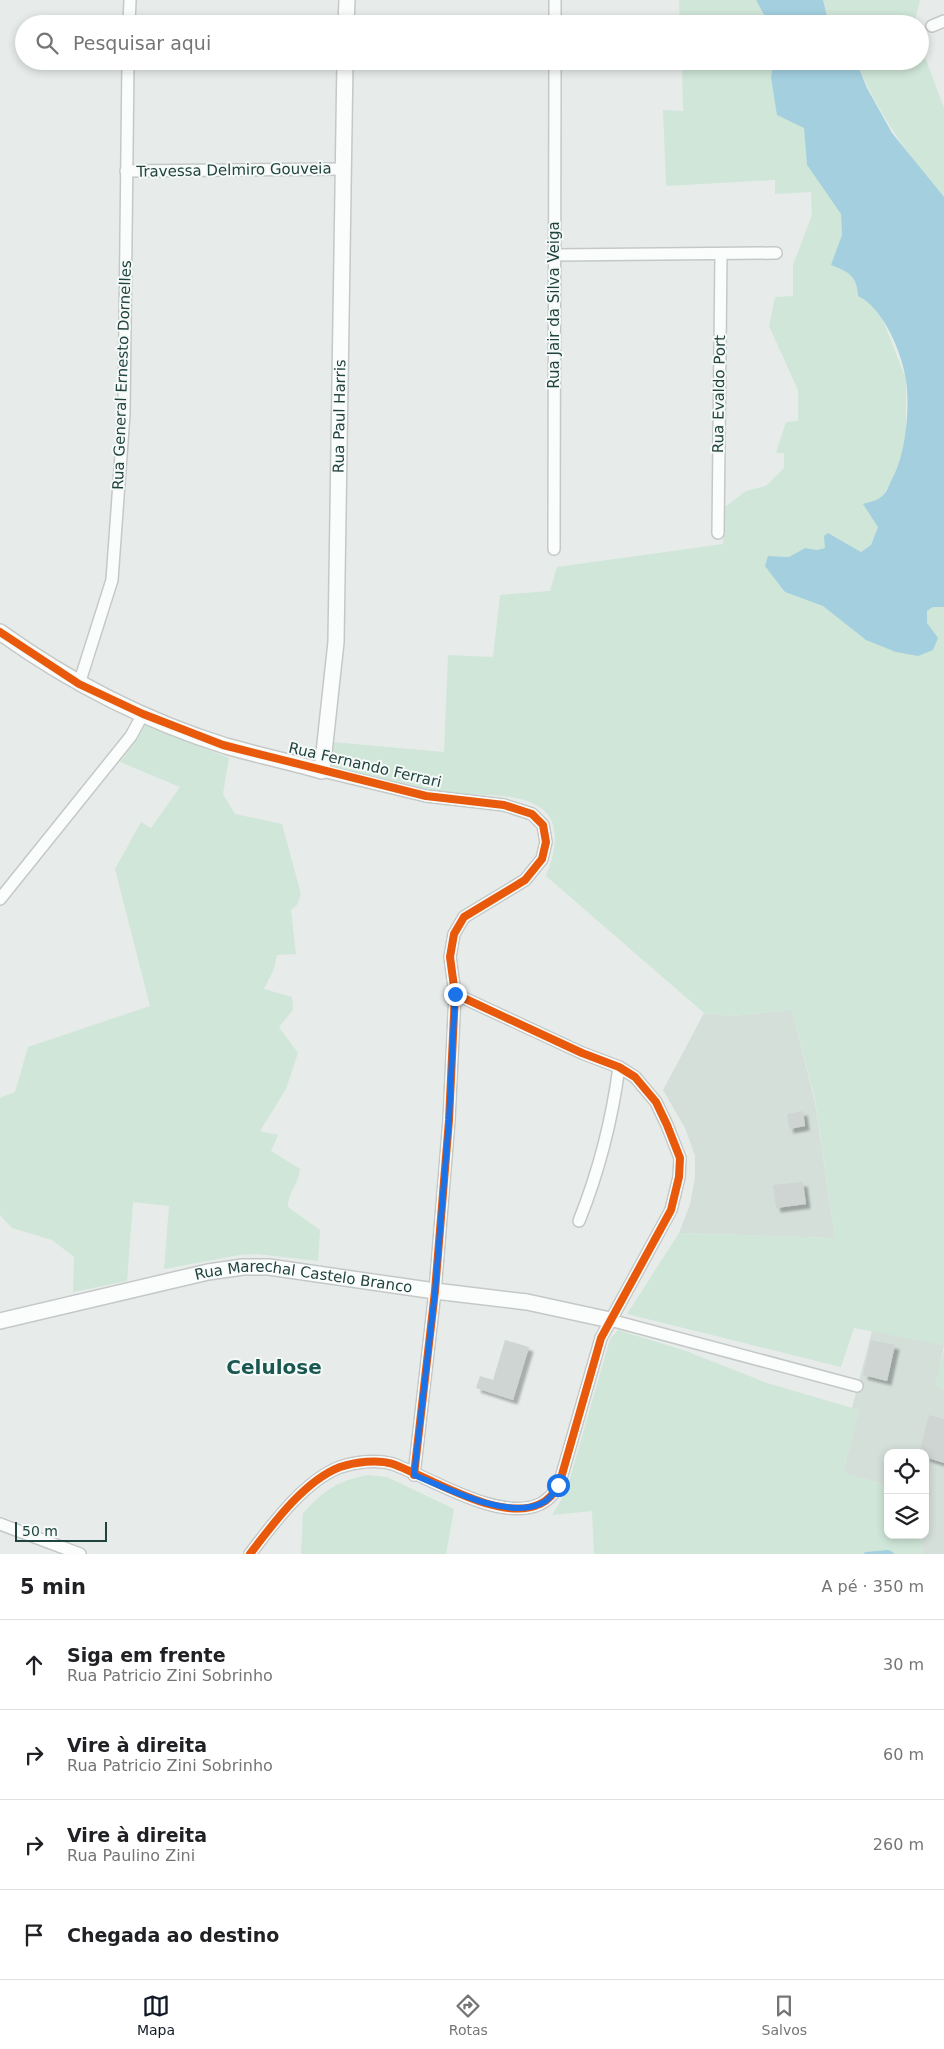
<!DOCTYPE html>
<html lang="pt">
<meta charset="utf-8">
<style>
:root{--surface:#fff;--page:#f2f2f2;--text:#202124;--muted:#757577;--line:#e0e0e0;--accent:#111827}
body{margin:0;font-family:"DejaVu Sans",sans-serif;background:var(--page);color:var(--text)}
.controls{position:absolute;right:15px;bottom:15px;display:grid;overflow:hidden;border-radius:10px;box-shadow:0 2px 8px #0003}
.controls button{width:45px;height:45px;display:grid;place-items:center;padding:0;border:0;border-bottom:1px solid var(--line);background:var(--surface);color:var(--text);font:25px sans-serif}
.scale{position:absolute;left:15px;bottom:12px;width:92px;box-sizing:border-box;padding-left:5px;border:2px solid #21433e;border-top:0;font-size:14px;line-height:18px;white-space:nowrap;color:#21433e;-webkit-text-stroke:4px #f5faf8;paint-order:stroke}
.stop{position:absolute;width:15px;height:15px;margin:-11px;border:4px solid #1a73e8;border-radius:50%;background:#fff}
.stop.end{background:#1a73e8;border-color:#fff;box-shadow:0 1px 5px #0008}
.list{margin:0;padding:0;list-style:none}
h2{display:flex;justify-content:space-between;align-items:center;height:65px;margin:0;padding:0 20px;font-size:21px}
h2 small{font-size:16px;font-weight:400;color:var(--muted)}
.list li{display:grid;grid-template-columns:32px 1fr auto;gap:15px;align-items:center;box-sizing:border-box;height:90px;padding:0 20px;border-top:1px solid var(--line)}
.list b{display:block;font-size:19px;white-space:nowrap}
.list p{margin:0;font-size:16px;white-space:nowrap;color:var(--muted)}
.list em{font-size:16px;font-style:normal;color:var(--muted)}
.icon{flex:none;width:28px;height:28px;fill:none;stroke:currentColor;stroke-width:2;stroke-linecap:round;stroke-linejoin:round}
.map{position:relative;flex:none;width:944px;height:1554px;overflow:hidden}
.search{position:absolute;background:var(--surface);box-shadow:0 2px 8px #0003;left:15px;right:15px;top:15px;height:55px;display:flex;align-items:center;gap:12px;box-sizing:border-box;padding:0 18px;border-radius:28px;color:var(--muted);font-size:19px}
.sheet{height:425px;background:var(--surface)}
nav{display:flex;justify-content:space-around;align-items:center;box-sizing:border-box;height:70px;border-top:1px solid var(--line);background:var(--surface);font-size:14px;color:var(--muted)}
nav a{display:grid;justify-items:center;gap:2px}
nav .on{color:var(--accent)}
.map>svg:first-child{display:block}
.built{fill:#d4dfda}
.green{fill:#cfe6d8}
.water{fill:#a3cfde}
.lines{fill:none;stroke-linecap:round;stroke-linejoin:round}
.stream{stroke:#a3cfde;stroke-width:4}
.building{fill:#ced5d3;filter:url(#shadow)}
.minor-casing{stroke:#c4c9c8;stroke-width:14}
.tertiary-casing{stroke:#c4c9c8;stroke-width:18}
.minor{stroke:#fbfcfc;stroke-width:11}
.tertiary{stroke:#fbfcfc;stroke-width:15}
.cycleway-casing{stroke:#f5faf8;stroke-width:11}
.cycleway{stroke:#e8590c;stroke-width:8}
.route{stroke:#1a73e8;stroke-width:6}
.labels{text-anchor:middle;stroke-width:4;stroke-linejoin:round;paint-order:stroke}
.street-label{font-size:15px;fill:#21433e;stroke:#f5faf8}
.district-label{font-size:20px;font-weight:bold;fill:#1a5750;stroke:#f5faf8}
</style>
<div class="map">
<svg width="944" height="1554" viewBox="0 0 944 1554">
<defs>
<filter id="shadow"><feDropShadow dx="4.5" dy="4.5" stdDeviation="1" flood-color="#0004"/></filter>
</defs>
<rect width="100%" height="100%" fill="#e7ecea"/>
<g class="built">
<polygon points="792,1010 815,1102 835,1238 679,1233 690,1204 695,1178 695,1156 685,1128 663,1090 704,1013 733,1016"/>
<polygon points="872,1331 944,1345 936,1386 944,1389 944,1554 923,1554 921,1535 925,1535 925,1453 888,1453 888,1485 843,1473 859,1410 852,1408"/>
</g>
<g class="green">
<polygon points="679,0 756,0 769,24 680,24"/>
<polygon points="823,0 920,0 914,24 829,24"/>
<path d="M920 44 944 108V197C905 151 880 117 856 61H920Z"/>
<path d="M682 61H774L771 77 804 128 807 165 841 214 842 235 832 265C849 272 857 276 858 296L869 301 881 315 906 379V441L896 473 882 497 878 527 871 545 861 552 828 533 826 548 817 550 805 548 789 557 768 556 785 592 823 606 866 640 927 623V611L933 607H944V1345L854 1328 841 1367 627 1314 679 1233 835 1238 815 1099 792 1010 733 1016 704 1013 546 876C586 775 482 801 425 791 393 785 360 775 328 768L332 742 444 752 448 655 493 657 500 595 550 591 557 567 723 544 725 507 746 491 766 486 784 468V453H776L786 422 798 421V390L769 326 775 297 793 296V265L812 215 811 192 775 194V180L666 186 663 110 683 111Z"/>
<path d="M145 725 229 758 223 794 235 814 282 824 301 894 297 905 291 910 296 954 277 955 274 969 264 989 292 997 293 1010 279 1027 298 1053 286 1089 260 1131 278 1135 271 1151 300 1169C298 1186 288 1192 288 1207L320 1230 318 1261 257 1254 239 1255 164 1269 169 1206 133 1202 127 1281 73 1292 74 1257 52 1240 12 1228 0 1215V1098L15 1092 28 1047 150 1006 115 869 141 822 151 828 180 787 120 762 137 740Z"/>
<polygon points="618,1330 686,1351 767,1383 859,1410 843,1473 888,1485 888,1535 921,1535 923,1554 594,1554 592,1511 552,1515 566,1492 610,1339"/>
<polygon points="944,1349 944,1389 935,1386"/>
<path d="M367 1475 387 1477 454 1509 446 1554H301L303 1513C326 1489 336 1482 367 1475Z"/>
</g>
<g class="water">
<polygon points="756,0 823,0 829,24 769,24"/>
<path d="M774 61H856L867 88 892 133 944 197V607H933L927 611V623L938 638 933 650 918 656 896 652 866 640 823 606 785 592 765 566 768 556 789 557 805 548 817 550 825 548 824 536 828 533 861 552 871 545 878 527 863 504C869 502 877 501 881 497 886 494 889 485 891 481 906 456 910 408 906 380 902 353 883 307 858 296 857 276 849 272 831 265L842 235 841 214 807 165 804 128 777 115 771 77Z"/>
</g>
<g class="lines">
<polyline class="stream" points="866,1554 888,1552 892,1554"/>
</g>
<g class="building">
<polygon points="803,1111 805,1126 789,1129 787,1114"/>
<polygon points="803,1182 806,1204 776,1208 773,1185"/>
<polygon points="505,1340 529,1347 513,1400 476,1388 480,1376 493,1380"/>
<polygon points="871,1340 895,1345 887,1381 863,1375"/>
<polygon points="929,1415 944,1419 944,1463 925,1457 925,1453 919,1453"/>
</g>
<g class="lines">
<defs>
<g id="minor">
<polyline points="555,0 555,24"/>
<polyline points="129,24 130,0"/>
<polyline points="932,26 944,21"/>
<polyline points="126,171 342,169"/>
<polyline points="555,255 776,253"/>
<polyline points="718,533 721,254"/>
<polyline points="554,549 555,61"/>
<polyline points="79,684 112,580 124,414 128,61"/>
<polyline points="322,771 426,796 504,805 532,814 543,825 546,842 542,859 525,880 464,917 454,934 450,957 455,994 449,1120 435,1291 414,1475"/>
<polyline points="0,899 131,736 143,714"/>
<path d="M579 1221C599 1171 612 1120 619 1067"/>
<polyline points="610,1320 857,1386"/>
<polyline points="0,1524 80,1554"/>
<path d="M250 1554C272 1525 304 1481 340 1467 355 1462 377 1459 393 1464 431 1478 500 1523 540 1504 549 1500 554 1493 559 1485L601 1338 671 1210 679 1177 680 1158 667 1125 656 1102 635 1077 619 1067 582 1053 455 994"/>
</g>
<g id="tertiary">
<polyline points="346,24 347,0"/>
<path id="s1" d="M0 632C68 681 146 721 226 746 258 755 290 762 322 771L336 642 345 61"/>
<path id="s2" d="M0 1321 208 1272 243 1267H269L435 1291 527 1302 610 1320"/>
</g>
</defs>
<use href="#minor" class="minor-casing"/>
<use href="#tertiary" class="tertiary-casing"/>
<use href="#minor" class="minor"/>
<use href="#tertiary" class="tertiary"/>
<defs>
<g id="cycleway">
<polyline points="0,632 79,684 143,714 223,745 426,796 504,805 532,814 543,825 546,842 542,859 525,880 464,917 454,934 450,957 455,994 449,1120 435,1291 414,1475"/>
<path d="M250 1554C272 1525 304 1481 340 1467 355 1462 377 1459 393 1464 431 1478 500 1523 540 1504 549 1500 554 1493 559 1485L601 1338 671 1210 679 1177 680 1158 667 1125 656 1102 635 1077 619 1067 582 1053 455 994"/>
</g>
</defs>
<use href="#cycleway" class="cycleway-casing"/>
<use href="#cycleway" class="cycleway"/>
</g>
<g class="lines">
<path class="route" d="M455 994 449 1120 435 1292 414 1475C447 1488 505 1519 540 1504 549 1501 554 1493 558 1485"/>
</g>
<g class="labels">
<g class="street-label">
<text transform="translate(234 170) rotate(-1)" y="5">Travessa Delmiro Gouveia</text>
<text transform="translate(554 305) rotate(-90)" y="5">Rua Jair da Silva Veiga</text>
<text transform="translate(122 375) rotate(-88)" y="5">Rua General Ernesto Dornelles</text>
<text transform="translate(719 394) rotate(-89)" y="5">Rua Evaldo Port</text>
<text dy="5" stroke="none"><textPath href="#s1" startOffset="709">Rua Paul Harris</textPath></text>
<text transform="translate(365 765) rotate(13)" y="5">Rua Fernando Ferrari</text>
<text dy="5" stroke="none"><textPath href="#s2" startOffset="310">Rua Marechal Castelo Branco</textPath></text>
</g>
<g class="district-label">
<text x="274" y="1374">Celulose</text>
</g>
</g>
</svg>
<div class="controls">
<button><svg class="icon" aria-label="locate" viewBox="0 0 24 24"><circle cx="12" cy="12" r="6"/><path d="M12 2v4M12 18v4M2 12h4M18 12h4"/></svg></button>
<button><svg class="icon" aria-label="layers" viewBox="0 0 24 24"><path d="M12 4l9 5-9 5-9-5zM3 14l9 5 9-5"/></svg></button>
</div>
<div class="scale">50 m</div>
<div class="stop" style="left:558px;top:1485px"></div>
<div class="stop end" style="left:455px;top:994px"></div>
<div class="search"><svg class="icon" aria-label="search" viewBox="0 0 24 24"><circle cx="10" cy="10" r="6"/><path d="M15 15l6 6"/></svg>Pesquisar aqui</div>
</div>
<section class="sheet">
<h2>5 min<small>A pé · 350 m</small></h2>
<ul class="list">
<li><svg class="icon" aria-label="ahead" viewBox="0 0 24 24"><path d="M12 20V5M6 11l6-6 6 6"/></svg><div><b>Siga em frente</b><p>Rua Patricio Zini Sobrinho</p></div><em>30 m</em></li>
<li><svg class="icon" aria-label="right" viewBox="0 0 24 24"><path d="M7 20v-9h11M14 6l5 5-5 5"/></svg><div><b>Vire à direita</b><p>Rua Patricio Zini Sobrinho</p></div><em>60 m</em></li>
<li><svg class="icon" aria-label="right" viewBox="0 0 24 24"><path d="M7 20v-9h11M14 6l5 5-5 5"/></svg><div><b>Vire à direita</b><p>Rua Paulino Zini</p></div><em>260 m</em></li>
<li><svg class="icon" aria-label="arrive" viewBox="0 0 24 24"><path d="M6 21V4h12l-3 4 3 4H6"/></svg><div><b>Chegada ao destino</b></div></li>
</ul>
</section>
<nav>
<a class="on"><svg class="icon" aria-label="map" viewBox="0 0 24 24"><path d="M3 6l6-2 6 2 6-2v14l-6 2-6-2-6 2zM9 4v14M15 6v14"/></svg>Mapa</a>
<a><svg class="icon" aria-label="directions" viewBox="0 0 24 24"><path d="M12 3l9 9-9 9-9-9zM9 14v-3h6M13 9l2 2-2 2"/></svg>Rotas</a>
<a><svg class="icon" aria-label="saved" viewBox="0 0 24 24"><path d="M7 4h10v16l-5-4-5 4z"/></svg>Salvos</a>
</nav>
